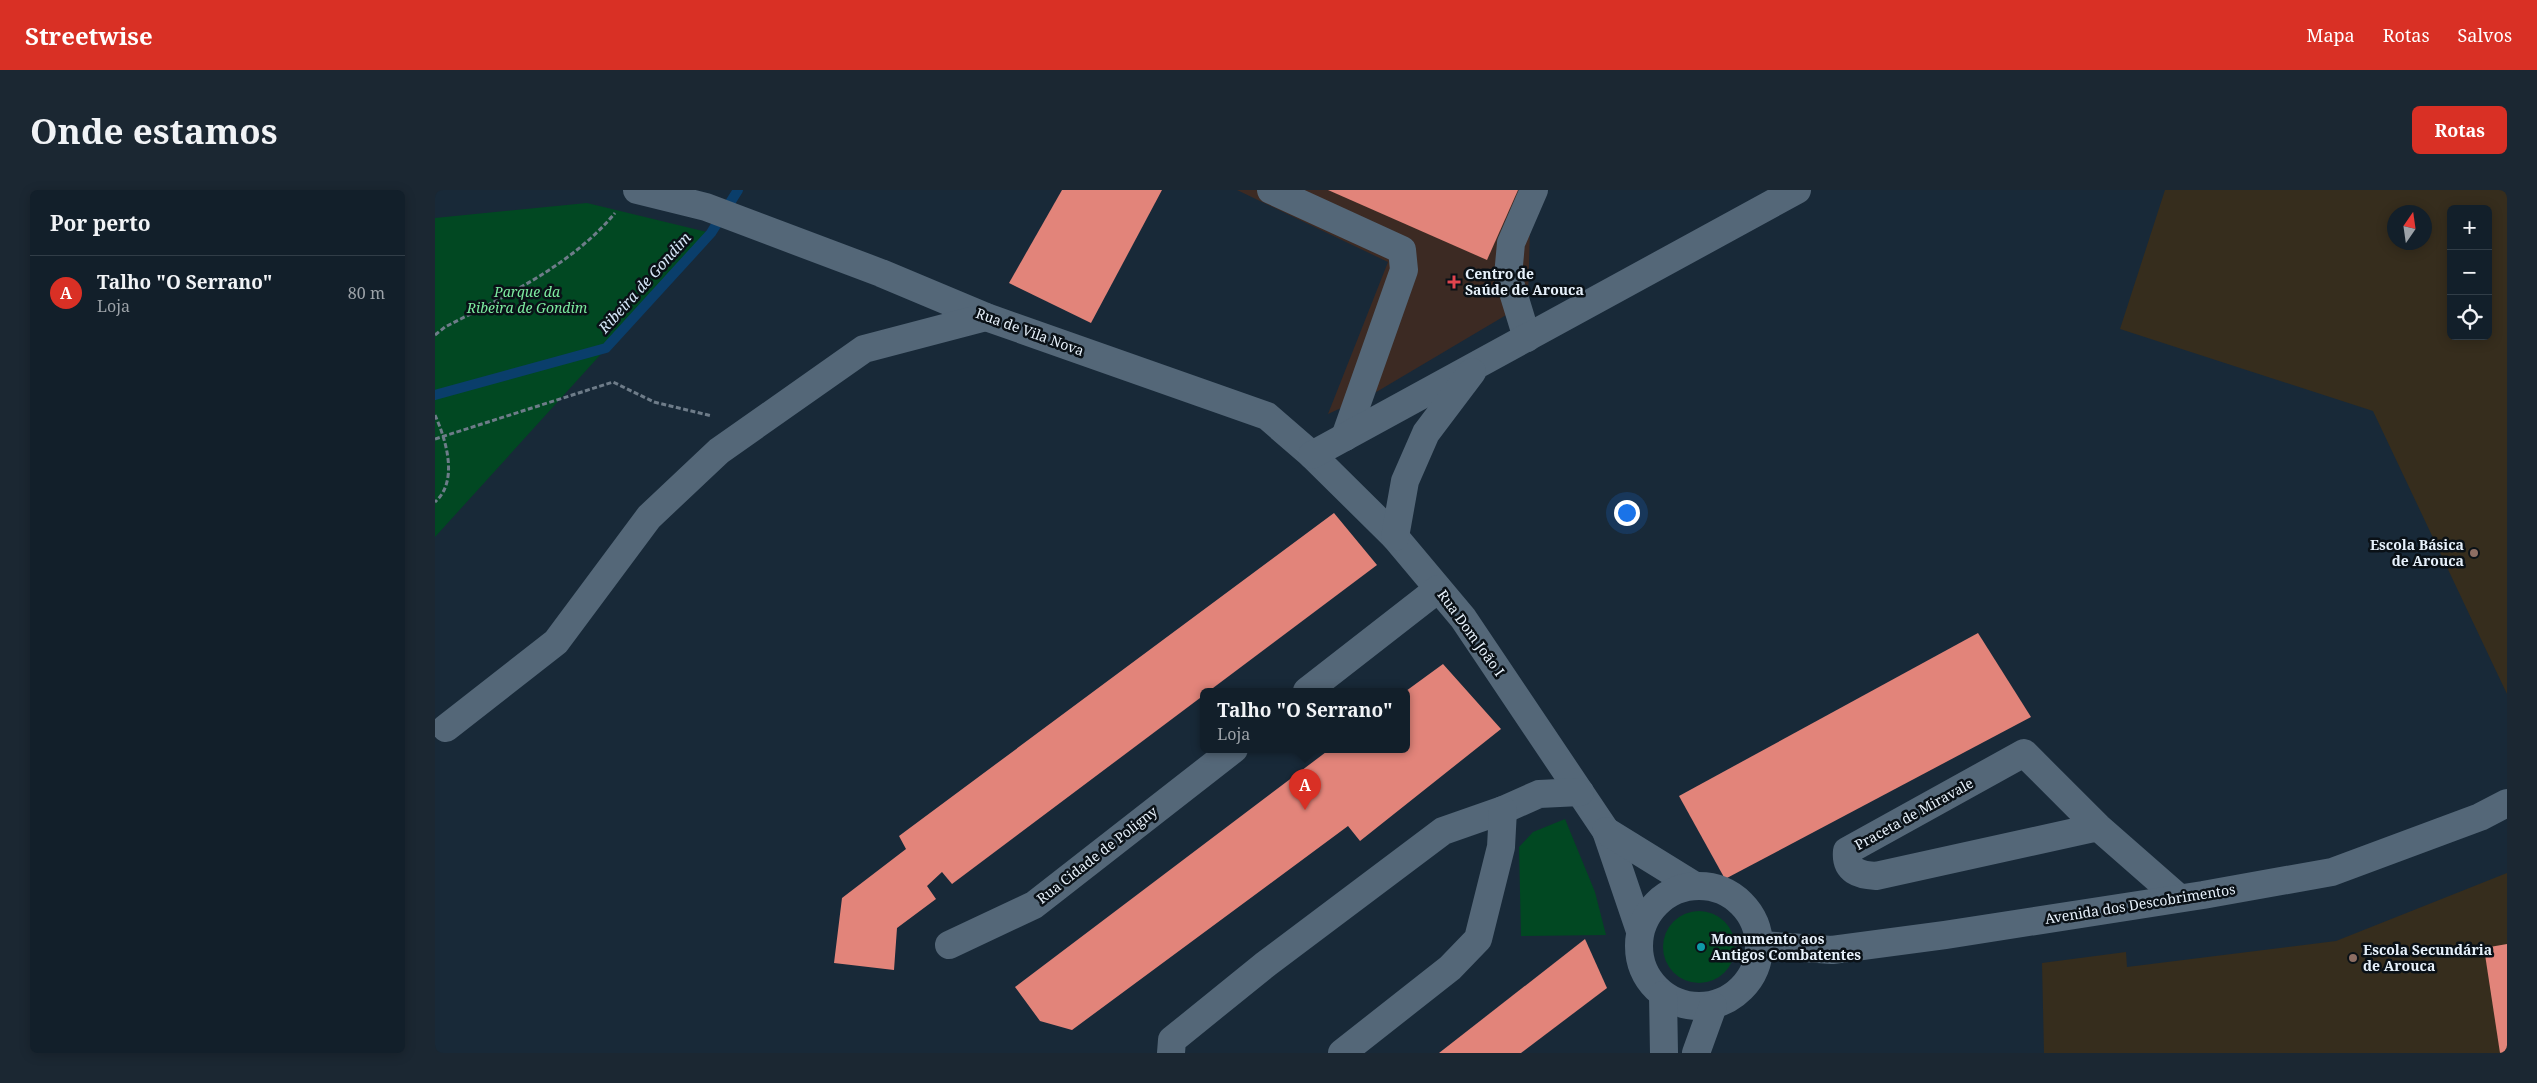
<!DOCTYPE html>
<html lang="pt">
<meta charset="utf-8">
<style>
:root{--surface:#121f2a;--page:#1b2732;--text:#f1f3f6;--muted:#9ca2a8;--line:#313d47;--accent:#d93025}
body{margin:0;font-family:"Noto Serif",serif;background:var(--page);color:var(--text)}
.controls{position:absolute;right:15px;top:15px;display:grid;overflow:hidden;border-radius:8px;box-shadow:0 2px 12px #0003}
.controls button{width:45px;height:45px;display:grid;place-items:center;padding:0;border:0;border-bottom:1px solid var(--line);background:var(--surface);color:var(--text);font:25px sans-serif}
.compass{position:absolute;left:1952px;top:15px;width:45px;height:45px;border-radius:50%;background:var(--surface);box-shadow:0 2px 12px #0003;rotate:13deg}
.you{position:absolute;left:1191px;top:322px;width:18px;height:18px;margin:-12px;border:4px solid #fff;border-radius:50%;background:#1a73e8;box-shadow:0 0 0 8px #1a73e833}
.badge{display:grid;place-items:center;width:32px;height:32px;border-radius:50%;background:var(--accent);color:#fff;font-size:16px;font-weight:700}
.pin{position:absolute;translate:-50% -41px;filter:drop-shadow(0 1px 2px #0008)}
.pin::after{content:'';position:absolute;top:26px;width:18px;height:15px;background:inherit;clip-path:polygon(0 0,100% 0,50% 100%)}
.popup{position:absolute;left:765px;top:498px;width:210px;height:65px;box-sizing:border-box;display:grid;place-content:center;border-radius:8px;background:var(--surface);filter:drop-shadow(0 1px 4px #0005);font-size:16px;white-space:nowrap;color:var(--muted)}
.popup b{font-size:19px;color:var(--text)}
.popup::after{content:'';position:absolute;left:50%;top:100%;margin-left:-10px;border:10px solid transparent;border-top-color:var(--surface)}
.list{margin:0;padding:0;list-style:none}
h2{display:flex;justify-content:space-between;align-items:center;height:65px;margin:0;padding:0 20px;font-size:21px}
h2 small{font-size:16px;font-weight:400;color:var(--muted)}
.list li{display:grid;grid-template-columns:32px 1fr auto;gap:15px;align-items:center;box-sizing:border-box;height:75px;padding:0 20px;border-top:1px solid var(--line)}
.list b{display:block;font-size:19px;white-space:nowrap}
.list p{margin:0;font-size:16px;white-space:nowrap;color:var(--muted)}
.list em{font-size:16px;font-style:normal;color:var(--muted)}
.icon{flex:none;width:28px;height:28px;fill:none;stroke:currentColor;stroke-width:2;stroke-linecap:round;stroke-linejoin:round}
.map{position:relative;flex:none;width:2072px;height:863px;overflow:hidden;border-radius:8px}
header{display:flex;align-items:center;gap:30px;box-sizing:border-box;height:70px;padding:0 25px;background:var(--accent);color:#fff}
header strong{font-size:24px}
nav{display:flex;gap:28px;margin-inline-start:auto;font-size:18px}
.intro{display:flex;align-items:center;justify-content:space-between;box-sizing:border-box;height:120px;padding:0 30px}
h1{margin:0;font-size:35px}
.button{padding:12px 22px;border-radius:8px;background:var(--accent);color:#fff;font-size:18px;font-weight:700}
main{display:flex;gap:30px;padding:0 30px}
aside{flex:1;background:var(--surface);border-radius:8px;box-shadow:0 2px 12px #0003}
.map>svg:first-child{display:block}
.education{fill:#362d1d;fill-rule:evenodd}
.medical{fill:#3c2a23}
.green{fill:#014822}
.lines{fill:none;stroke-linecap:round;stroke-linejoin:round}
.stream{stroke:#0a3e6b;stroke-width:10}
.building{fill:#e2847a}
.path{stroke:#6e7c89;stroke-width:3;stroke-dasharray:5 2.5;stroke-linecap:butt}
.minor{stroke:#546778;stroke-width:28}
.health-dot{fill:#e0444e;stroke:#0a1117;stroke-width:2}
.education-dot{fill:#8d6e63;stroke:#0a1117;stroke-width:2}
.culture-dot{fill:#0f9aa8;stroke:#0a1117;stroke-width:2}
.labels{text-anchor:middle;stroke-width:5;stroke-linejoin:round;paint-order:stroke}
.poi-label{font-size:14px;font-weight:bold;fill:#e7f1fb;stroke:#0a1117;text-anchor:start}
.park-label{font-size:14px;font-style:italic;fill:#7cea9f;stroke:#0a1117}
.street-label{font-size:14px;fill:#e7f1fb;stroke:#0a1117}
.water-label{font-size:15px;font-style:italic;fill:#d6e6f8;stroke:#0a1117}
</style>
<header>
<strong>Streetwise</strong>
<nav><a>Mapa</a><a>Rotas</a><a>Salvos</a></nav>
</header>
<div class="intro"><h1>Onde estamos</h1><a class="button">Rotas</a></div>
<main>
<aside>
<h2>Por perto<small></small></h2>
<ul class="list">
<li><span class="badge">A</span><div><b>Talho &quot;O Serrano&quot;</b><p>Loja</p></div><em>80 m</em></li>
</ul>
</aside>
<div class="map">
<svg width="2072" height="863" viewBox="0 0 2072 863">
<rect width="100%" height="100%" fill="#182938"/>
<g class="education">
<path d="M1730 0H2072V504L1938 221 1685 139ZM2016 19H2053V146H2016ZM1960 22H1990V52H1960Z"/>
<polygon points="2072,683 2072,863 1609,863 1607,773 1691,762 1692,777 1901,751"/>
</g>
<polygon class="medical" points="802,0 1108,0 1095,37 1093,112 943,201 893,224 953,72"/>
<g class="green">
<polygon points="152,13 276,43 0,347 0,28"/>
<polygon points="1130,629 1160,702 1171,745 1086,746 1084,657 1098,642"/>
<circle cx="1264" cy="757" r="36"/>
</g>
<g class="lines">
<polyline class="stream" points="0,205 171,158 276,43 303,0"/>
</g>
<g class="building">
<polygon points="627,0 727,0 656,133 574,93"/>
<polygon points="893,0 1083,0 1052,70"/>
<polygon points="899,323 942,375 774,501 769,501 769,505 517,694 507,682 492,696 501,709 462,738 459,780 399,773 407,708 471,659 464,646"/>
<polygon points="1543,443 1596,527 1290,689 1244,606"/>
<polygon points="1008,474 1066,539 925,651 913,636 637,840 605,831 580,797 895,559 971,559 971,501"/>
<polygon points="1150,749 1172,798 1086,863 1004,863"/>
<polygon points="2072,754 2072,863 2065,863 2049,758"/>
</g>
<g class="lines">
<g class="path">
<path d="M0 145 10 137C70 106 136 76 180 23"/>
<path d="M0 225C11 250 24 291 0 312"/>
<polyline points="0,249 178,192 219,212 277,226"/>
</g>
<g class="minor">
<polyline points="202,0 271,17 446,83 551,127 832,226 877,265 960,347 1028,428 1171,641 1205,741"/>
<polyline points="836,0 967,60 969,80 910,247"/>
<polyline points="1092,148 1073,86 1076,53 1099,0"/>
<polyline points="877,265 1362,0"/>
<polyline points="960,347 970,291 991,243 1037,182"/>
<polyline points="872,501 1003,399"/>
<polyline points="11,538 121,452 214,327 284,261 429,159 551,127"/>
<path d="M1663 637 1441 686C1424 685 1410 681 1412 661L1589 563 1663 637 1744 708"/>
<polyline points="1171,641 1260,696"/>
<circle cx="1264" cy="756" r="60"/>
<polyline points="514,755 599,715 799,559"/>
<polyline points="1326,755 1397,760 1510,745 1768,705 1897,682 2045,627 2072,613"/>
<polyline points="1228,805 1229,863"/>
<polyline points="736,863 737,850 831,774 1008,641 1068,620 1104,604 1145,602"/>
<polyline points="907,863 1015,778 1043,749 1066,657 1068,620"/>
<polyline points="1261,863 1278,816"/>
</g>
</g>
<path class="health-dot" d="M1016.5 84.5h5v5h5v5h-5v5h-5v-5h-5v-5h5z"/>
<g class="education-dot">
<circle cx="2039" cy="363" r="5"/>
<circle cx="1918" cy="768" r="5"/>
</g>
<circle class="culture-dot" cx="1266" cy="757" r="5"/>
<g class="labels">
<g class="poi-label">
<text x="1030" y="89">Centro de<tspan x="1030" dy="16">Saúde de Arouca</tspan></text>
<text x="2029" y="360" text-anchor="end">Escola Básica<tspan x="2029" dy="16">de Arouca</tspan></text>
<text x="1276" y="754">Monumento aos<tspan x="1276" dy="16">Antigos Combatentes</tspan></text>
<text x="1928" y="765">Escola Secundária<tspan x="1928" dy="16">de Arouca</tspan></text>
</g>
<g class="park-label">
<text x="92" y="107">Parque da<tspan x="92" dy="16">Ribeira de Gondim</tspan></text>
</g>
<g class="street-label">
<text transform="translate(595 142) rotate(20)" y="5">Rua de Vila Nova</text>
<text transform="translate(1036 443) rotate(54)" y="5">Rua Dom João I</text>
<text transform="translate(1479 624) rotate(-29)" y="5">Praceta de Miravale</text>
<text transform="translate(662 665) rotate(-38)" y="5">Rua Cidade de Poligny</text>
<text transform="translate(1705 714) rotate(-9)" y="5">Avenida dos Descobrimentos</text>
</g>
<g class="water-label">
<text transform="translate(210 93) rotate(-48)" y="5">Ribeira de Gondim</text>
</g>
</g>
</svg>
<div class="controls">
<button>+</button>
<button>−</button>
<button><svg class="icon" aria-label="locate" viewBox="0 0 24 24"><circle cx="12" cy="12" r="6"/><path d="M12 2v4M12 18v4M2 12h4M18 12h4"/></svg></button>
</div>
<svg class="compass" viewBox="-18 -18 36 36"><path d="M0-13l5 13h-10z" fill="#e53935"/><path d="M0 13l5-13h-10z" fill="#9ca2a8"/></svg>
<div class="you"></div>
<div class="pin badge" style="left:870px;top:620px">A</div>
<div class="popup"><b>Talho &quot;O Serrano&quot;</b>Loja</div>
</div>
</main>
